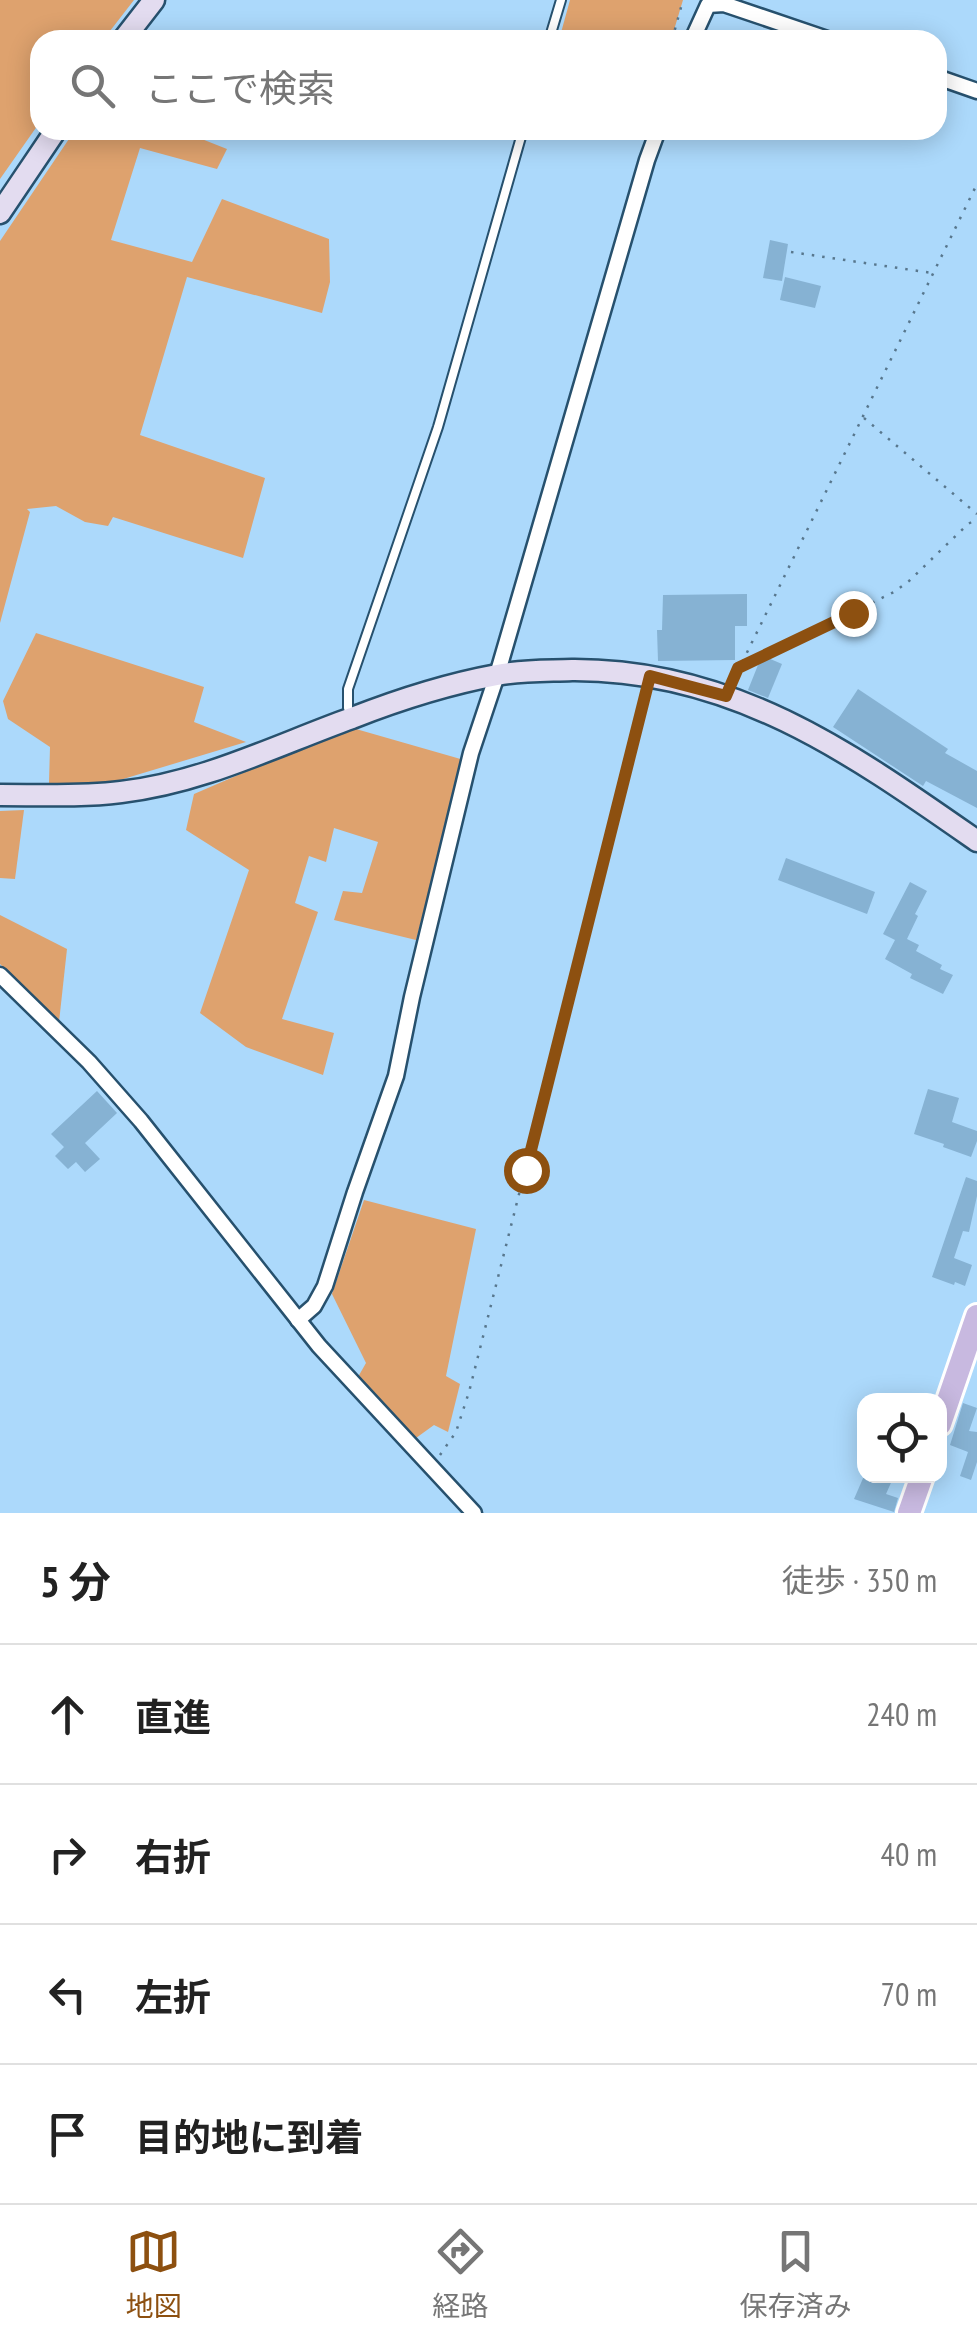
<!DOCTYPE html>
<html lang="ja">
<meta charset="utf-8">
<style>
:root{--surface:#fff;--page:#f2f2f2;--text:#222;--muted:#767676;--line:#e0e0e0;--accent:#8d5010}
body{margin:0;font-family:"PT Sans Narrow","Noto Sans JP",sans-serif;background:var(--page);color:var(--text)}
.controls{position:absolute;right:30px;bottom:30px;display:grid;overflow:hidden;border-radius:20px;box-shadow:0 5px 25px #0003}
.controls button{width:90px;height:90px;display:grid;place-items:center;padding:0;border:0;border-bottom:2px solid var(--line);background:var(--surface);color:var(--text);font:50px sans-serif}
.stop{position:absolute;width:30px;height:30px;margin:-22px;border:8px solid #8d5010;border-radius:50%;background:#fff}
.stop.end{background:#8d5010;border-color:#fff;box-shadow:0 2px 10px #0008}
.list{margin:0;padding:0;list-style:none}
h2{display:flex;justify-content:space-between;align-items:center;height:130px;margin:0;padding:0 40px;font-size:42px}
h2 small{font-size:32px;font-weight:400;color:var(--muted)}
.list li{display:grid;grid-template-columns:65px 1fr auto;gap:30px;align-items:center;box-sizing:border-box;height:140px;padding:0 40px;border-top:2px solid var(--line)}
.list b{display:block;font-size:38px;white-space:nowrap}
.list em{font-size:32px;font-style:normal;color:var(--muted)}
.icon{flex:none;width:55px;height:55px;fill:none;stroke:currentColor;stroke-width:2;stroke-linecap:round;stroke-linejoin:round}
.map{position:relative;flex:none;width:977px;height:1513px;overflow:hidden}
.search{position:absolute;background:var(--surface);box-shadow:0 5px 25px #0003;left:30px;right:30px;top:30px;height:110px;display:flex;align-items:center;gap:25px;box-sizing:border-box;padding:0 35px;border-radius:30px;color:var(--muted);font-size:38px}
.sheet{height:690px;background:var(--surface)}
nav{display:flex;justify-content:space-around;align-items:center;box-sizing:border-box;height:140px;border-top:2px solid var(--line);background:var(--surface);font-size:28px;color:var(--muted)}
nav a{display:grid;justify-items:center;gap:5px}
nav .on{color:var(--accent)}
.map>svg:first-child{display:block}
.green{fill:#dea26e}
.building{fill:#86b2d3}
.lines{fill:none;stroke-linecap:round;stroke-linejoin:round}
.lane-casing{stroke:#27516e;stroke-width:12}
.street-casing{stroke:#27516e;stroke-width:19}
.secondary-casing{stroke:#27516e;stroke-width:25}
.primary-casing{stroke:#fff;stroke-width:28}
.path{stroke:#58778d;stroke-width:2.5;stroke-dasharray:2.5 8;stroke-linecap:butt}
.lane{stroke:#fff;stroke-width:8}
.street{stroke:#fff;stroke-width:14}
.secondary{stroke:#e3dcf0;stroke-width:20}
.primary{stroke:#c8b9e0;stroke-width:22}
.route{stroke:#8d5010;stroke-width:12}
</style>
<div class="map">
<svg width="977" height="1513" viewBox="0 0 977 1513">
<rect width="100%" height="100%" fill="#acd9fb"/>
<g class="green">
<polygon points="0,0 134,0 103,40 40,40 40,122 0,179"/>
<polygon points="570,0 683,0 671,40 559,40"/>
<polygon points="75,130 179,130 227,149 217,169 140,148 111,240 192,262 222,199 329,239 330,282 322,313 187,277 140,435 265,478 243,558 113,517 108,526 85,522 56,506 27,509 30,512 0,623 0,241"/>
<polygon points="36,633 204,687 194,722 246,742 110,783 49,783 50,747 8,719 3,701"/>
<polygon points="349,727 464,760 416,940 334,920 343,891 362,893 378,842 334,828 326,862 309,856 295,903 318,912 282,1019 334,1033 323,1075 246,1047 200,1013 249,870 186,830 194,794"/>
<polygon points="24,810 15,879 0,878 0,811"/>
<polygon points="0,915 67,949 59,1022 0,964"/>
<polygon points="364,1200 476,1229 446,1376 460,1384 448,1432 434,1425 416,1438 358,1377 366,1363 332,1294"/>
</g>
<g class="building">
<polygon points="770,240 788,244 782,281 763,278"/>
<polygon points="785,277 821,286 815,308 780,300"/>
<polygon points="747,594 747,626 735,626 735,660 658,661 657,630 662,630 663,595"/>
<polygon points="768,658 782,664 768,698 748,690 758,665"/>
<polygon points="858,689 948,749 945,753 977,771 977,808 926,781 923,786 833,727"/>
<polygon points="786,858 875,892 867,914 778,880"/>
<polygon points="910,882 927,891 915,914 918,916 907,939 919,945 916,951 942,965 940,969 953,975 943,994 910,978 912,974 885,959 895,940 883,934"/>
<polygon points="928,1089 959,1098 952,1122 977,1131 977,1141 971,1157 943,1147 944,1144 914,1134"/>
<polygon points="97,1091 117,1113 85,1143 100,1159 85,1172 76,1162 68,1169 55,1156 64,1147 51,1134"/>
<polygon points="966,1177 977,1181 977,1196 969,1232 963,1231 954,1258 972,1265 965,1286 955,1282 954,1285 932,1277"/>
<polygon points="963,1403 977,1408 969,1431 977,1432 977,1462 971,1480 960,1476 968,1452 950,1445"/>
<polygon points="864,1476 894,1476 886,1494 898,1498 894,1512 854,1499"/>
</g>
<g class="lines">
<defs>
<g id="lane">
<polyline points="549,40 561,0"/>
<polyline points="352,717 348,708 348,689 438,427 523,130"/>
</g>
<g id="street">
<polyline points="692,40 708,5 724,4 830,40"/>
<polyline points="937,77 977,91"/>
<polyline points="0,975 89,1062 141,1121 319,1346 474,1513"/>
<polyline points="298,1320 314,1306 325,1286 355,1192 396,1076 412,997 471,753 497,675 647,160 658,130"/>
</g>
<g id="secondary">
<polyline points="123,40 154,0"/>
<polyline points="0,213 56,130"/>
<path d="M0 795C40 795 81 797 121 792 202 783 277 745 352 718 398 700 448 684 497 675 522 670 547 671 572 670 733 669 851 753 977 841"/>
</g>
<g id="primary">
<polyline points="940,1424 977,1316"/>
<polyline points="909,1513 922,1476"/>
</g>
</defs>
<use href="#lane" class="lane-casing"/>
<use href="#street" class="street-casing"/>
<use href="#secondary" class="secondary-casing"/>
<use href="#primary" class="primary-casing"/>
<g class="path">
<polyline points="672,40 683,0"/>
<polyline points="791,252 932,273"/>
<polyline points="864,418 977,514"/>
<polyline points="740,667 894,592 909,581 968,524 977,519"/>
<polyline points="733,681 977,184"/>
<polyline points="440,1455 456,1432 469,1392 646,692"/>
</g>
<use href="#lane" class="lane"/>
<use href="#street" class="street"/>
<use href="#secondary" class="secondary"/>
<use href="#primary" class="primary"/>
</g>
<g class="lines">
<polyline class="route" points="526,1170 650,676 726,696 738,668 853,613"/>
</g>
</svg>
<div class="controls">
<button><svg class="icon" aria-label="locate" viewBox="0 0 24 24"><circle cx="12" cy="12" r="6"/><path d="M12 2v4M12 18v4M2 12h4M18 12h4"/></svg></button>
</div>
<div class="stop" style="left:526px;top:1170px"></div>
<div class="stop end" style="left:853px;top:613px"></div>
<div class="search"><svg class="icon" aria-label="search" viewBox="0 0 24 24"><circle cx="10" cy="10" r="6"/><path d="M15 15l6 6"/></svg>ここで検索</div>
</div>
<section class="sheet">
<h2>5 分<small>徒歩 · 350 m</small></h2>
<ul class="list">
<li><svg class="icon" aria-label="ahead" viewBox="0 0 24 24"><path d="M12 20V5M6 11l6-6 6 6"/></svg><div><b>直進</b></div><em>240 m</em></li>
<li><svg class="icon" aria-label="right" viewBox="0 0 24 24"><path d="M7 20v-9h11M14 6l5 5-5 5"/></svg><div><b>右折</b></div><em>40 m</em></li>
<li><svg class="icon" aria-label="left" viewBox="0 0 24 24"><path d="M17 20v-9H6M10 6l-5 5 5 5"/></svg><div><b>左折</b></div><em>70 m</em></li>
<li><svg class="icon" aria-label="arrive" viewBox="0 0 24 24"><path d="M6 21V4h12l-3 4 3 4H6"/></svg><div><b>目的地に到着</b></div></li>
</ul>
</section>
<nav>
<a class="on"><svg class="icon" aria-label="map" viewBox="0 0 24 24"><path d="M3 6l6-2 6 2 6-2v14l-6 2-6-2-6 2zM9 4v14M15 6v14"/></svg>地図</a>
<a><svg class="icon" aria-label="directions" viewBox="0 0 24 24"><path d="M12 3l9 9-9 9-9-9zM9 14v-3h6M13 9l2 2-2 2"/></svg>経路</a>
<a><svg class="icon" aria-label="saved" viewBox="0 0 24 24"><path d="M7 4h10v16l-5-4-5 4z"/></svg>保存済み</a>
</nav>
